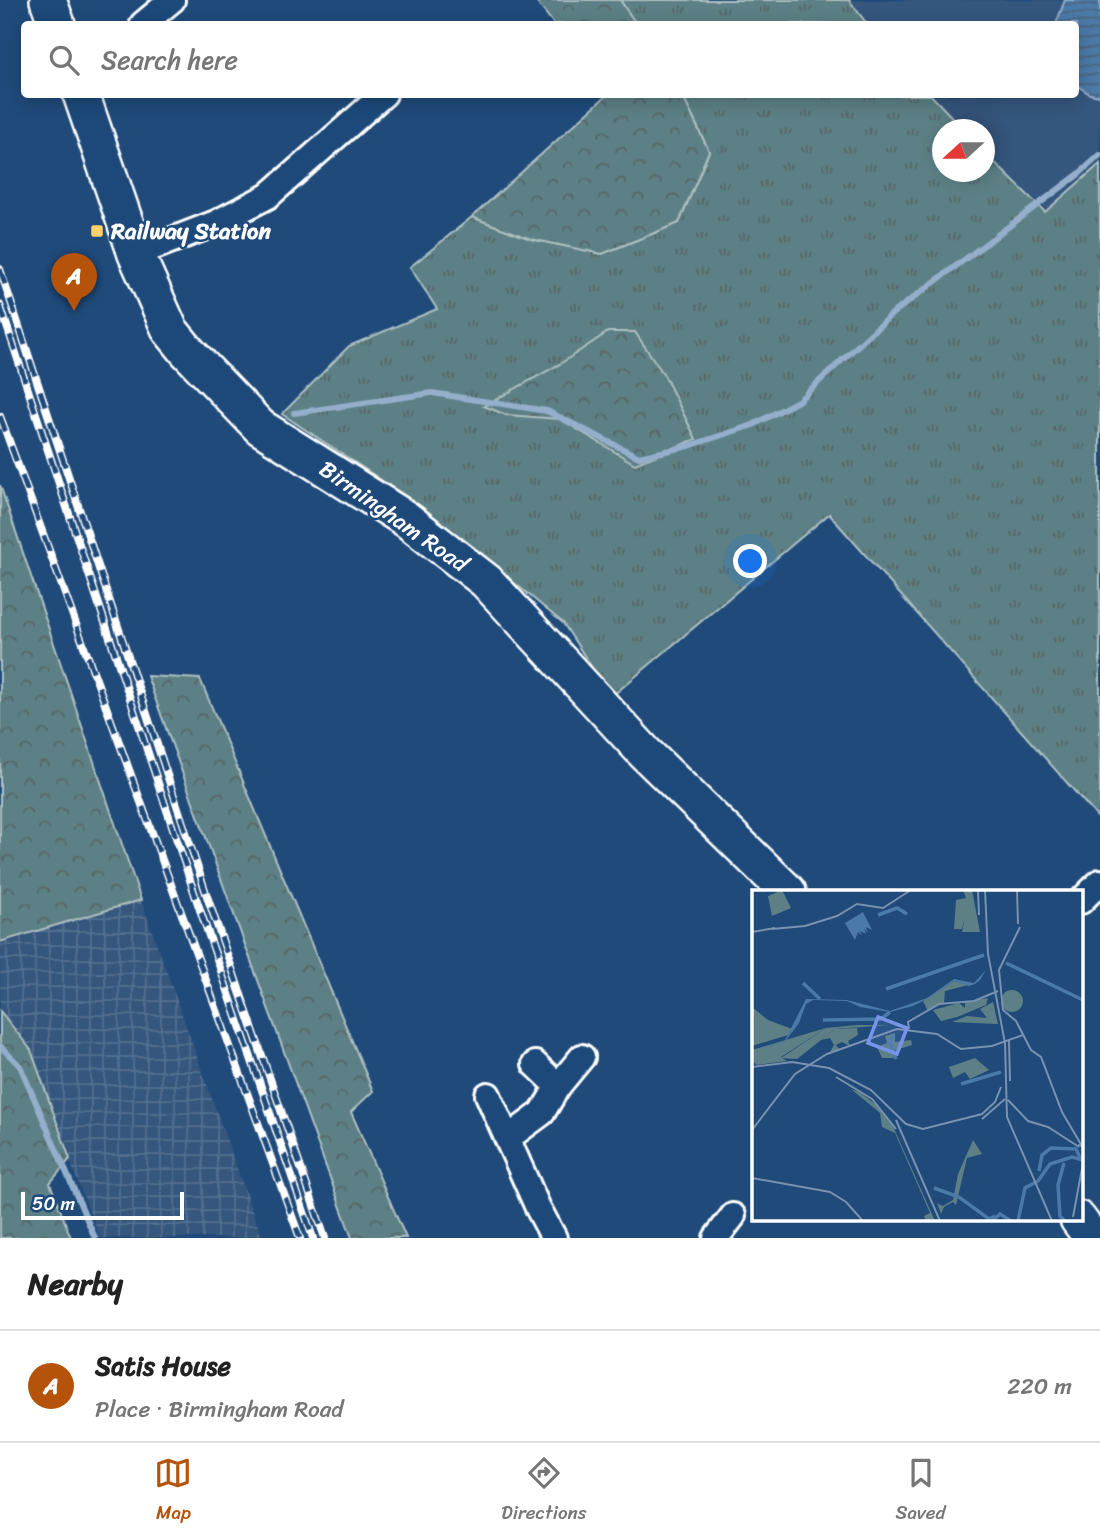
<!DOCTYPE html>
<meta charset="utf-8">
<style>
:root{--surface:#fff;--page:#f2f2f2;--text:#222;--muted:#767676;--line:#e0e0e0;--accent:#b45309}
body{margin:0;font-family:Sriracha,sans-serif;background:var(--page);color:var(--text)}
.compass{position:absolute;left:932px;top:119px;width:63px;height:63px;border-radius:50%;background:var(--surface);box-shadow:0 4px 18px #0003;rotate:249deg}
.scale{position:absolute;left:21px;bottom:18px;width:163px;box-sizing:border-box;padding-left:7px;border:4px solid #fff;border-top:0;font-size:19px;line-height:24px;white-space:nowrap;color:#fff;-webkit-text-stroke:5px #1f4a7a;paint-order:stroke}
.you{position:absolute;left:751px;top:562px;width:24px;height:24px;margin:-18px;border:5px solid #fff;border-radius:50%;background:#1a73e8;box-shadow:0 0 0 10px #1a73e833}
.badge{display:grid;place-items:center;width:46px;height:46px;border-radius:50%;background:var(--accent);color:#fff;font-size:23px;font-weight:700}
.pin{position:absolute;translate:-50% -58px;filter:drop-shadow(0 2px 4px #0008)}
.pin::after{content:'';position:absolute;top:37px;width:24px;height:21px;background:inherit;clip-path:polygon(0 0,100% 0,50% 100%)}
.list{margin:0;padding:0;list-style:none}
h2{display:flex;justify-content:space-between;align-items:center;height:91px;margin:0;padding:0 28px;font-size:30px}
h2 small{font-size:23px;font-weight:400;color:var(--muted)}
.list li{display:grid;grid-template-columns:46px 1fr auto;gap:21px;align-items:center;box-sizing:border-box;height:112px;padding:0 28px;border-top:2px solid var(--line)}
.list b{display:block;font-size:26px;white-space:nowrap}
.list p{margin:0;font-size:23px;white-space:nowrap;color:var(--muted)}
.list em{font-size:23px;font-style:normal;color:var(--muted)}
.icon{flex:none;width:38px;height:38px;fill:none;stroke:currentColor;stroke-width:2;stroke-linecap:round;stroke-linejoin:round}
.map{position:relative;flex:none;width:1100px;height:1238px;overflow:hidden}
.search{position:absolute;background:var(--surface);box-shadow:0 4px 18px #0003;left:21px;right:21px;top:21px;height:77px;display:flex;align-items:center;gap:18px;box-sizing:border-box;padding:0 24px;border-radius:7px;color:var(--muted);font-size:26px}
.sheet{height:203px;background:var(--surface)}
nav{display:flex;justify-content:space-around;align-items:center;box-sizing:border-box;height:98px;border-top:2px solid var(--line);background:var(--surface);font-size:19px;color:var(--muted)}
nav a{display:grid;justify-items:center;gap:4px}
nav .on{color:var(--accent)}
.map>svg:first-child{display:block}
.built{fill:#34567d}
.industrial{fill:url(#industrial-grid)}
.grass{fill:url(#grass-tufts);stroke:#aec0c2;stroke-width:2}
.forest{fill:url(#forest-crowns);stroke:#aec0c2;stroke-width:2}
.water{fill:url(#water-rules);stroke:#94afcb;stroke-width:2}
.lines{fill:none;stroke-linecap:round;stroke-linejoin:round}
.stream{stroke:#94afcb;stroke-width:6}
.minor-casing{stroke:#fff;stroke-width:30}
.secondary-casing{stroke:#fff;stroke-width:40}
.minor{stroke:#1f4a7a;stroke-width:24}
.secondary{stroke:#1f4a7a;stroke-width:35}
.rail-casing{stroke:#fff;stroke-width:8}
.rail{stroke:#1f4a7a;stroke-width:5;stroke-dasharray:16;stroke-linecap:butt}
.poi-dot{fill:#ffd166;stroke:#1f4a7a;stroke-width:2.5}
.labels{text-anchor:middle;stroke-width:5;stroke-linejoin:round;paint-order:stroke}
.poi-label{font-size:23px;font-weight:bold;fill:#fff;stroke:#1f4a7a;text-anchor:start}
.street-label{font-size:23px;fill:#fff;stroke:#1f4a7a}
.inset-river{fill:none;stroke:#4c7aa8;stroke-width:3.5}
.inset-road{fill:none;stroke:#7992af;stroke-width:2}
.view{fill:#7795e8;fill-opacity:0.15;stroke:#7795e8;stroke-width:3.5}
.inset-edge{fill:none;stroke:#fff;stroke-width:3.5}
</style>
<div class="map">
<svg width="1100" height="1238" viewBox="0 0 1100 1238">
<defs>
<pattern id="industrial-grid" width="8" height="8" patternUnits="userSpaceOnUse" patternTransform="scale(1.75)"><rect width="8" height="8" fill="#34567d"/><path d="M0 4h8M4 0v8" fill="none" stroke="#526f90"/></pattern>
<pattern id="grass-tufts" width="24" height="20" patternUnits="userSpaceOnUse" patternTransform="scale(1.75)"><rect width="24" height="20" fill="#5c8085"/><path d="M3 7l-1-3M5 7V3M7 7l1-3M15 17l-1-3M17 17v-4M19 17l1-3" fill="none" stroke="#546668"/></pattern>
<pattern id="forest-crowns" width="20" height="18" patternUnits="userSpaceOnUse" patternTransform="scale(1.75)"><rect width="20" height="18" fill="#5c8085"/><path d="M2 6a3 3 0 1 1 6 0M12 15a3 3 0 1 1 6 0" fill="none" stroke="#546668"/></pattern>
<pattern id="water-rules" width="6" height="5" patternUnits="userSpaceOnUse" patternTransform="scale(1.75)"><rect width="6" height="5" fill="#4c7aa8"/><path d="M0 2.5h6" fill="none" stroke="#4c637a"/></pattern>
</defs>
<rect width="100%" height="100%" fill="#1f4a7a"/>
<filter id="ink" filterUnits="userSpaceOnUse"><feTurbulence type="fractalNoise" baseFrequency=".0143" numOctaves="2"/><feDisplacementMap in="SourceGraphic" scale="14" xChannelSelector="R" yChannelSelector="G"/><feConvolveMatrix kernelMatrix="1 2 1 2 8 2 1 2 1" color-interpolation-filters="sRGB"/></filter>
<g filter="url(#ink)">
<polygon class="built" points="849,0 1100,0 1100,164 1045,212 985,153 984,130 963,129 931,95 1076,94 1076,24 867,24"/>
<polygon class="industrial" points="141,900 262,1238 100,1238 73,1170 31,1050 0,1011 0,942"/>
<g class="grass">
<polygon points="620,0 849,0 867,24 636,24"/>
<polygon points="682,95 931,95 963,129 942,130 942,172 984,172 985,153 1045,212 1100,164 1100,820 829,514 611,697 563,623 425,509 282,414 349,346 437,309 410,267 472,217 531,239 602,254 679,223 709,151"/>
</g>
<g class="forest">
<polygon points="535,0 620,0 636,24 554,24"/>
<polygon points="607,95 682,95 709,151 679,223 602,254 531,239 472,217"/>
<polygon points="608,332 635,332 664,375 696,439 635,464 560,419 506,415 484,406 560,364"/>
<polygon points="0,485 141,900 0,942"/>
<polygon points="147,676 200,679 373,1091 351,1112 406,1238 352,1238"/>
<polygon points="0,1011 31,1050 70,1159 50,1183 71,1238 0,1238"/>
</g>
<polygon class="water" points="1065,0 1100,0 1100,96 1090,94 1076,85 1076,24 1056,24"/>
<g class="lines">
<g class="stream">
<polyline points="294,413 432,393 547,411 639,457 689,446 753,425 798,401 893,313 1079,174 1100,155"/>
<polyline points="0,1046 20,1066 95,1238"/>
</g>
<defs>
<g id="minor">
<polyline points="143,24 172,0"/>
<polyline points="136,254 216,223 268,196 384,94"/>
<polyline points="1081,901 1100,882"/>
<polyline points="535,1064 558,1086"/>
<polyline points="488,1095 538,1208 554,1238"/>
<polyline points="508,1138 542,1113 558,1086 582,1057"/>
<polyline points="716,1238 733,1216"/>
</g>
<g id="secondary">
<polyline points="48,0 57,24"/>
<polyline points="81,94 136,254 170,330 188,352 260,427 406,519 486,581 645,753 788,892"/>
<polyline points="1078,1219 1092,1238"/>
</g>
</defs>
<use href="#minor" class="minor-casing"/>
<use href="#secondary" class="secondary-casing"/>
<use href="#minor" class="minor"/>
<use href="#secondary" class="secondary"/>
<defs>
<g id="rail">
<polyline points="0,269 208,899 325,1238"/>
<polyline points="0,305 197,901 313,1238"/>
<polyline points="0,416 300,1238"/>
</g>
</defs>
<use href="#rail" class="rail-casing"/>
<use href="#rail" class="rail"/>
</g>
</g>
<rect class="poi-dot" x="90" y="224" width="14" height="14" rx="3.5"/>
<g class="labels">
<g class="poi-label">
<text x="111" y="239">Railway Station</text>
</g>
<g class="street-label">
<text transform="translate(394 516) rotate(35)" y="8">Birmingham Road</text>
</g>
</g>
<g transform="translate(752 890)">
<rect width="331" height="331" fill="#1f4a7a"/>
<path d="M30 0 39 18 20 26 16 6ZM211 0H220L228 42H210L213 27 210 39H202L204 10 214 8ZM202 91 216 95 193 101 192 113 176 121 171 111ZM249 111a11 11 0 1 1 22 0a11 11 0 1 1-22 0ZM236 108 234 115 205 127 189 131 181 120 207 113 213 118V112ZM241 112 246 134 200 132 215 126 235 128 228 119ZM0 117 16 130 40 139 36 145 0 156ZM74 138 29 167 35 171 5 175 0 171V160ZM105 138 106 145 96 151 98 156 90 152 84 155 87 159 78 162 82 155 78 148 69 150 83 139ZM143 143V152L159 150 160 155 141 161 142 168H130L125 157 135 153 133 146ZM99 199 107 202 126 216 140 234 183 331H174L172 326 178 323 143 243 130 237 128 223Z" fill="#5c8085"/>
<path d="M105 135H137L83 139 45 169 29 168 74 138ZM221 250 230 264 215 268 204 315 201 312 192 317 189 324 185 313 191 316 201 310 206 284Z" fill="#5c8085"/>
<path d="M223 168 237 180 218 189 213 182 201 188 197 177Z" fill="#5c8085"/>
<path d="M111 22 120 40 114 37 116 43 112 38 114 44 108 41 110 46 106 42 103 50 93 33ZM234 80 228 90 223 94 217 96 202 91 177 108 161 116 138 122 108 117 95 111 61 110 54 114 47 133 32 153 0 160 32 152 54 109 95 110 138 121 175 108 202 89 222 93Z" fill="#4c7aa8"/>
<path class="inset-river" d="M126 25 145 18 155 24M254 73 331 110M51 93 68 109M134 99 232 65M71 130 129 129 138 122M142 145 138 152 144 169M209 194 249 182M312 273 306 295 308 326 313 331M287 281 290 265 299 258 324 259 328 268M182 298 207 307 237 329 243 326M240 331 248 324 259 331M266 331 273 298 286 291 298 274 320 267 331 270"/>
<path class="inset-road" d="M226 0 227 25M233 0 236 64 253 153 255 227 300 331M265 0 266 34M268 37 247 80 251 120 264 131 279 160 289 167 310 222 330 256 326 255M20 39 53 36 85 26 105 14 131 18 159 0M0 42 23 38M157 139 156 132 187 114 222 111 246 101M257 150 258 191M0 177 40 172 77 178 119 200 154 234 171 239 230 224 243 212 249 197M84 187 120 209 144 239M256 210 276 231 296 237 327 257M230 229 253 209M144 230 188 331M0 240 43 184 75 164 145 139 185 144 209 159 240 156 271 145M0 288 78 302 94 312 111 331M321 327 331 273"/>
<path class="view" d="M126 127 155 138 145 164 116 153Z"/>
<rect width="331" height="331" class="inset-edge"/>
</g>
</svg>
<svg class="compass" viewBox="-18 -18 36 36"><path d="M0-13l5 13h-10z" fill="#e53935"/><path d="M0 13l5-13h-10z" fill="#767676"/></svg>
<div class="scale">50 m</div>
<div class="you"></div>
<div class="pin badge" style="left:74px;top:311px">A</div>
<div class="search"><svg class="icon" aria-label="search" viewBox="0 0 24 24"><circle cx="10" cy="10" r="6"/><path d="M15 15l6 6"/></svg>Search here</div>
</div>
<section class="sheet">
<h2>Nearby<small></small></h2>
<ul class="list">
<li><span class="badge">A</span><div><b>Satis House</b><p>Place · Birmingham Road</p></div><em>220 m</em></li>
</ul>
</section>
<nav>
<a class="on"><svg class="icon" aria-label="map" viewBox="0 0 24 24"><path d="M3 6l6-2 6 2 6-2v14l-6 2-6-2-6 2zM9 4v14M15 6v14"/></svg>Map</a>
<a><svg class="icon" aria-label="directions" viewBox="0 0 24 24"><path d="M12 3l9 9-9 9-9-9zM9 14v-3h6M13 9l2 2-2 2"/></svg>Directions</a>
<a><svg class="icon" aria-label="saved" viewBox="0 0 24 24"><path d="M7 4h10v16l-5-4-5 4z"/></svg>Saved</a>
</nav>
